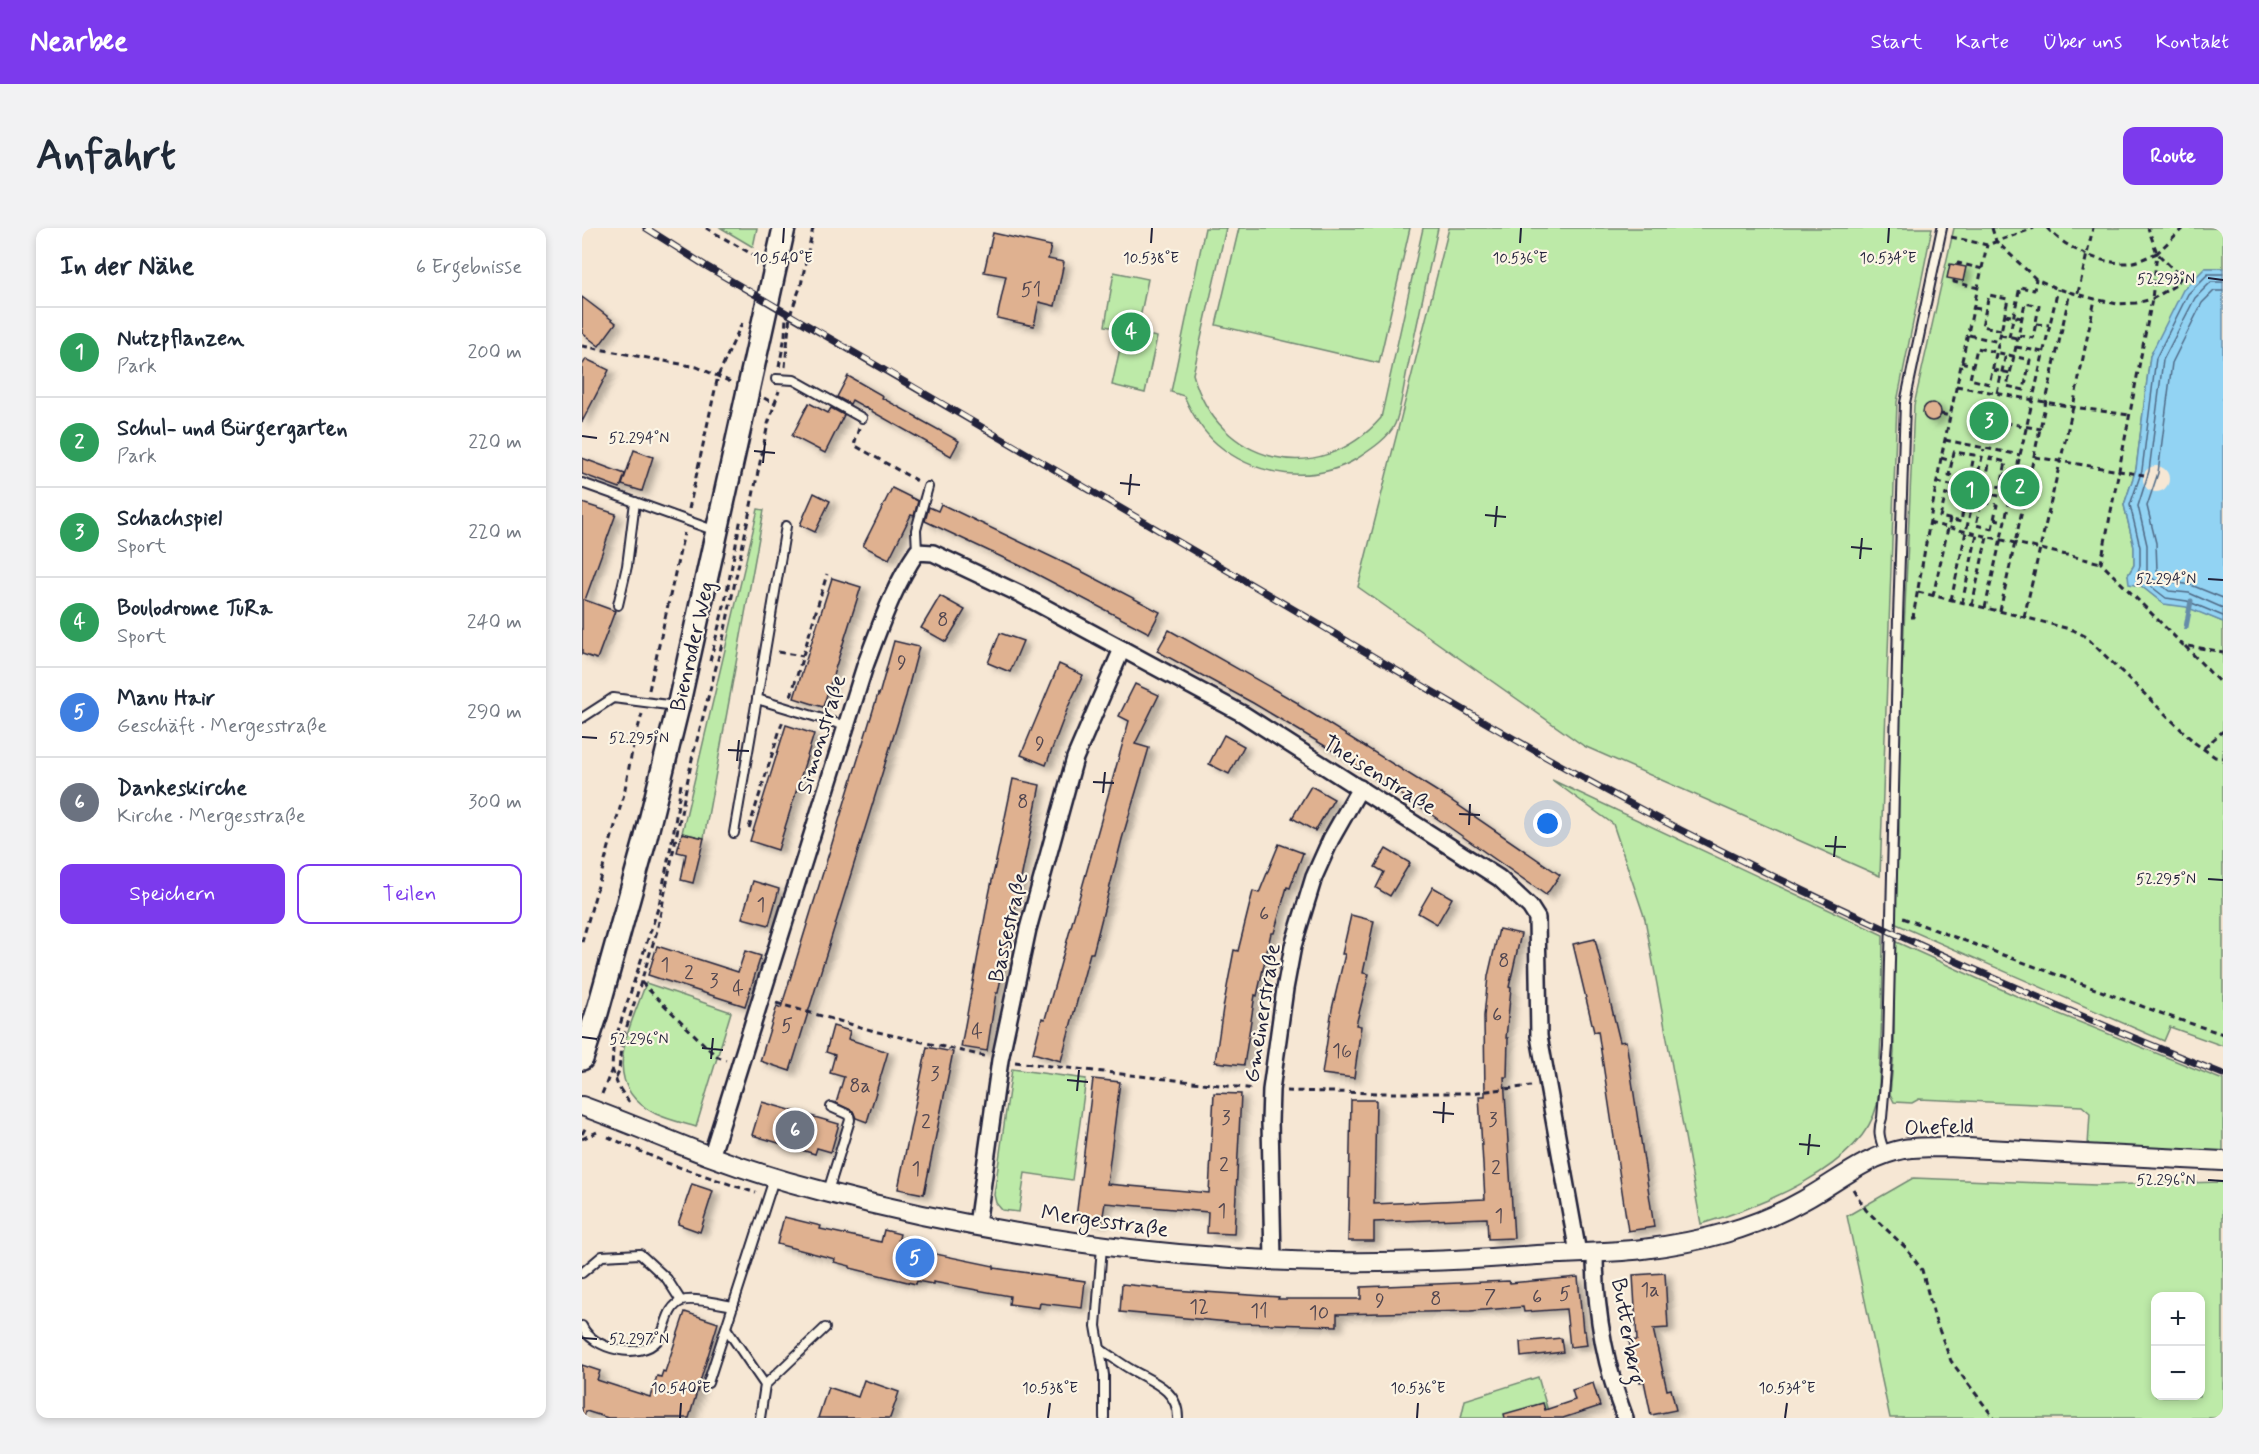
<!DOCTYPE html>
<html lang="de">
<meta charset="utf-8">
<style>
:root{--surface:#fff;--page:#f2f2f3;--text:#1f2937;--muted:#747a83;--line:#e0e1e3;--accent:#7c3aed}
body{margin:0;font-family:Mynerve,sans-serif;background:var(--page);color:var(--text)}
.controls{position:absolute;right:18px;bottom:18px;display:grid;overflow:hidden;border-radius:12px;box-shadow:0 3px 9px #0003}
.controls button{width:54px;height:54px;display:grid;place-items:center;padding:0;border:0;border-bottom:2px solid var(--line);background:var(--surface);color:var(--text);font:30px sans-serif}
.you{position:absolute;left:966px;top:596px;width:21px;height:21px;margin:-15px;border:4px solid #fff;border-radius:50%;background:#1a73e8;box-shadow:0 0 0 9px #1a73e833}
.badge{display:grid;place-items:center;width:39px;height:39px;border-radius:50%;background:var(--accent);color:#fff;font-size:20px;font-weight:700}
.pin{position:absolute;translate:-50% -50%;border:3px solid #fff;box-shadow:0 2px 6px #0006}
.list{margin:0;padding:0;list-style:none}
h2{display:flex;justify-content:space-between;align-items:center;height:78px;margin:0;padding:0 24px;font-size:26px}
h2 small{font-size:20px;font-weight:400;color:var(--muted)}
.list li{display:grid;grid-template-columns:39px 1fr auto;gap:18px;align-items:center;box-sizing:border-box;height:90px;padding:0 24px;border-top:2px solid var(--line)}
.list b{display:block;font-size:22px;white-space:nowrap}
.list p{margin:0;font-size:20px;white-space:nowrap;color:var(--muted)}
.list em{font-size:20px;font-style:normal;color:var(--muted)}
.actions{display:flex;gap:12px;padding:18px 24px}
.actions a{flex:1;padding:14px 0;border:2px solid var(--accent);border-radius:12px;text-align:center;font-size:21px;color:var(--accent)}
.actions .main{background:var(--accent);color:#fff}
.map{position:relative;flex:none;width:1641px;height:1190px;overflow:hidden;border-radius:12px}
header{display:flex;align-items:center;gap:36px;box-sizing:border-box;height:84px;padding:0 30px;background:var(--accent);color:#fff}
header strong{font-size:28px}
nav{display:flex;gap:33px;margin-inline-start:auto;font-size:21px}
.intro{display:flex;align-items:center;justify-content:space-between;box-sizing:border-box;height:144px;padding:0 36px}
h1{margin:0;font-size:42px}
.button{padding:15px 27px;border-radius:12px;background:var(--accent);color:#fff;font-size:21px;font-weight:700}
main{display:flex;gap:36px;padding:0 36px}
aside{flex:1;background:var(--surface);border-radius:12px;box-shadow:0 3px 9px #0003}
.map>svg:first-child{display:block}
.green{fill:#bdeaa8;stroke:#708672;stroke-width:1.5;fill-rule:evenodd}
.water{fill:#92d3f3;stroke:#658ca9;stroke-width:1.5}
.pier{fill:#f6e7d4}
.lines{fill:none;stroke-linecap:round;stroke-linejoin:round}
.shore{stroke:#4f6985;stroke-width:1.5}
.stream{stroke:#658ca9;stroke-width:5}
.building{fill:#dfb190;stroke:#22223b;stroke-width:1.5;filter:url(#shadow)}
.service-casing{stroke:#22223b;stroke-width:12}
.minor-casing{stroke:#22223b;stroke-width:20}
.tertiary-casing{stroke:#22223b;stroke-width:22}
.secondary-casing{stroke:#22223b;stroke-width:26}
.path{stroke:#22223b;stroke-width:3;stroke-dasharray:6 4.5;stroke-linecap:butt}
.service{stroke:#fcf5e5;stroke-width:8}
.minor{stroke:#fcf5e5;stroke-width:15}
.tertiary{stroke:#fcf5e5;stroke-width:18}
.secondary{stroke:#fcf5e5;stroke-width:21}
.rail-casing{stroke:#22223b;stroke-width:7}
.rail{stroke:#fcf5e5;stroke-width:4.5;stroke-dasharray:14;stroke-linecap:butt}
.ticks{fill:none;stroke:#22223b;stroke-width:2}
.labels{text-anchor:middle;stroke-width:4.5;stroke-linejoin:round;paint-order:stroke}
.number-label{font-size:20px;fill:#514650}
.street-label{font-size:22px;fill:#22223b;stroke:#fcf5e5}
.ticks-label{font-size:15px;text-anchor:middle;fill:#22223b;stroke:#fcf5e5;stroke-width:4.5;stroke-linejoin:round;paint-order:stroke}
</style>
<header>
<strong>Nearbee</strong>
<nav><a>Start</a><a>Karte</a><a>Über uns</a><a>Kontakt</a></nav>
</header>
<div class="intro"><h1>Anfahrt</h1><a class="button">Route</a></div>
<main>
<aside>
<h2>In der Nähe<small>6 Ergebnisse</small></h2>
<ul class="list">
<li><span class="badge" style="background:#2e9e5b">1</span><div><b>Nutzpflanzen</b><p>Park</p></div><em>200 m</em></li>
<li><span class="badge" style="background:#2e9e5b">2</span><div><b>Schul- und Bürgergarten</b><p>Park</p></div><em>220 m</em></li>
<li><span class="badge" style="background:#2e9e5b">3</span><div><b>Schachspiel</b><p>Sport</p></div><em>220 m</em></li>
<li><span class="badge" style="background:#2e9e5b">4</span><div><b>Boulodrome TuRa</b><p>Sport</p></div><em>240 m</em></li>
<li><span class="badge" style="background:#3f7fe0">5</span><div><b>Manu Hair</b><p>Geschäft · Mergesstraße</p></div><em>290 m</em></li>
<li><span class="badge" style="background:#6b7280">6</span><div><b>Dankeskirche</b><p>Kirche · Mergesstraße</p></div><em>300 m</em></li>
</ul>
<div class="actions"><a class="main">Speichern</a><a>Teilen</a></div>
</aside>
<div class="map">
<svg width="1641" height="1190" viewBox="0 0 1641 1190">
<defs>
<filter id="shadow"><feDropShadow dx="6" dy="4" stdDeviation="3" flood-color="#0004"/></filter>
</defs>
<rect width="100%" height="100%" fill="#f6e7d4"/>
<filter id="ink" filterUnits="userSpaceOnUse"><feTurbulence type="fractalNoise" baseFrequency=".0167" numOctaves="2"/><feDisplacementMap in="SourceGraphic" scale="12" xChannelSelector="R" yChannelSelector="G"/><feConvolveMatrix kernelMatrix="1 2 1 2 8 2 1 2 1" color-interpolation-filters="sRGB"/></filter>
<g filter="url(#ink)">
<g class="green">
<polygon points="139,0 175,0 171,19"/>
<path d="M623 0H644L611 146C636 237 737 261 799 190L841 0H856C846 46 836 92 826 138 822 154 819 182 813 196 807 210 788 222 776 230 732 257 674 249 635 216 620 203 610 186 602 168L589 164Z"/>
<polygon points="657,0 828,0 797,135 634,97"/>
<polygon points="867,0 1350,0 1315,174 1298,648 1002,518 776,359"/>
<polygon points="1372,0 1641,0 1641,40 1623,40 1568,128 1554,241 1542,277 1552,319 1552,337 1546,347 1582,376 1604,378 1641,394 1641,818 1588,799 1582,813 1312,695 1317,605 1316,536 1332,177"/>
<polygon points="532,44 566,51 555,105 575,109 563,165 530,157 542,102 523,98"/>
<polygon points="176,281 182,282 122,610 100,605"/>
<path d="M970 552 1301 707C1301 749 1300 790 1298 831 1297 846 1298 863 1295 877 1280 940 1174 980 1119 996L1063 691 1031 596Z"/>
<polygon points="1312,713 1450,775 1641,852 1641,925 1506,918 1508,885 1500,878 1337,871 1330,875 1312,874 1308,866 1312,825"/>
<path d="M64 755 149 784 114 899C101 895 87 892 74 886 15 857 48 801 64 755Z"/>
<polygon points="430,841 504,851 490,952 443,945 437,984 420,982 414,975 412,967"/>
<path d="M1331 950 1514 957 1641 954V1190H1308L1265 988ZM1618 1068V1168H1574V1068Z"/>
<polygon points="956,1149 968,1190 879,1190 883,1172"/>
</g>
<polygon class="water" points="1623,40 1641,40 1641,394 1604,379 1582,376 1559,358 1547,356 1546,347 1552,337 1552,319 1542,277 1554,241 1568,128 1601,62"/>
<circle class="pier" cx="1574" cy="251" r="13"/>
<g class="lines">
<g class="shore">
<polyline points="1641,46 1626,46 1606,66 1574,130 1560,242 1548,277 1558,319 1558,338 1554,350 1562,353 1584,370 1605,373 1641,388"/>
<polyline points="1641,54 1629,54 1613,70 1581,132 1567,243 1556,278 1565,317 1565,346 1587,363 1607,365 1641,380"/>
<polyline points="1641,63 1632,63 1620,75 1590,135 1576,245 1565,278 1574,315 1575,342 1591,354 1609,357 1641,370"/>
</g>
<polyline class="stream" points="1604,399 1609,373"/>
</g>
<g class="building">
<polygon points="411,5 469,18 466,31 482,34 473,78 457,74 452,98 415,90 424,48 402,44"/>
<polygon points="1368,36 1384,39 1381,53 1365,50"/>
<polygon points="0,69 34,95 17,118 0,105"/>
<polygon points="4,131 27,142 0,194 0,138"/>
<polygon points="266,148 301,168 300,170 335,189 335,190 377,213 369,228 270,172 268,176 255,169"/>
<polygon points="227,175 246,185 249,180 262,187 243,225 210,208"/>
<circle cx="1350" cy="184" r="9"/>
<polygon points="52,222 71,229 60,263 40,257"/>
<polygon points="0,230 43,246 38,260 0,246"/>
<polygon points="310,260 336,273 332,288 329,287 307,331 281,318"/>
<polygon points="232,265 248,273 233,304 218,297"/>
<polygon points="0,275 34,286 3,372 33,383 15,431 0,426"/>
<polygon points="359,276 499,343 578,384 567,405 443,340 343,293 347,279 356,283"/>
<polygon points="250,350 279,359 241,479 212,470"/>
<polygon points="358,368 383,382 364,414 339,400"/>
<polygon points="587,402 716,475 716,477 864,569 978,647 964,667 840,580 753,524 671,475 575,423"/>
<polygon points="418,405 441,413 428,444 406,435"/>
<polygon points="312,413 337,419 324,468 208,843 178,833 195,778 199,780 215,729 296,466 297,467"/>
<polygon points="477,436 501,447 486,479 464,537 439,527"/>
<polygon points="553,456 577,467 553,516 567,520 540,611 511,725 508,725 479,833 451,825 460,790 463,791 547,493 537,488"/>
<polygon points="204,497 232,506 196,622 168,613"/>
<polygon points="642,507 662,518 647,546 627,536"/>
<polygon points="431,551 458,557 416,765 414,765 405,823 379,819 407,667"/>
<polygon points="729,558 752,571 733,603 710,590"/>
<polygon points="100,605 122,610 111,655 99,652 104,626 95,624"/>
<polygon points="697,616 721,625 708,660 705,659 692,705 689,705 675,768 673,767 662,837 633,834 641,780 652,722 656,723 671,663 677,665"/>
<polygon points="804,621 828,635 808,668 794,660 802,644 793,639"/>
<polygon points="171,653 197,661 187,697 160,690"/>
<polygon points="851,659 870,670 855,696 836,685"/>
<polygon points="769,687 792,693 781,745 787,746 774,797 779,798 772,850 740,846 750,781 763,726 760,726"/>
<polygon points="917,701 939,706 927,759 929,760 924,810 926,810 925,849 922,849 932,1010 906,1011 905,990 792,994 792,1013 766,1013 769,872 794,872 792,976 903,971 897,868 903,868 902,788 906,748"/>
<polygon points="1013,711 1038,814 1044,813 1072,999 1046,1003 1016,803 1012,804 991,716"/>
<polygon points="75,718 156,744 163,723 179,728 163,778 66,747"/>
<polygon points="251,798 268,803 266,811 306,824 285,894 274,890 271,883 254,875 262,849 248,845 253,827 244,824"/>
<polygon points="345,819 371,824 342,966 316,961"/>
<polygon points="511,851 538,854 525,956 627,965 632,865 659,866 652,1006 625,1005 626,984 523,975 520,994 494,990"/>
<polygon points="180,874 257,896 249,924 235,920 233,926 170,907"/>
<polygon points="110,956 131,963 118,1004 96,996"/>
<polygon points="202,989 239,998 238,1001 299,1014 302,1002 318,1006 315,1018 412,1038 412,1040 503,1053 500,1080 458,1075 457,1080 427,1076 428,1068 351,1054 351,1056 335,1053 334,1056 268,1040 268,1038 252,1034 253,1031 195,1016"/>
<polygon points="1083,1045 1086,1100 1071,1101 1085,1162 1089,1161 1094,1182 1069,1187 1062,1153 1058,1154 1054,1135 1051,1135 1047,1113 1055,1112 1051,1047"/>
<polygon points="996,1049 1001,1103 1003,1103 1005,1117 988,1119 984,1081 942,1084 941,1079 888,1083 755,1086 755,1098 658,1095 538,1084 540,1056 577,1060 577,1061 697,1069 696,1071 779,1071 779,1059 927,1053 928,1055"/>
<polygon points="103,1084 136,1095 107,1190 26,1190 4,1183 2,1189 0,1188 0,1137 18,1143 15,1152 68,1169 75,1148 79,1149 81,1143 83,1144"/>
<polygon points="979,1110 981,1124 939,1129 938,1114"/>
<polygon points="282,1152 317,1164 308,1190 236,1190 246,1159 276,1169"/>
<polygon points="1011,1155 1018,1178 981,1190 923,1190 922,1186 961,1175 963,1182 993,1172 990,1162"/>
</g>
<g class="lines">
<defs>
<g id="service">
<polyline points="194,151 212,152 280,190"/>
<polyline points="0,255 134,303"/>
<polyline points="204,298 175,471 264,498"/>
<polyline points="335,324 334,302 346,259"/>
<polyline points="36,377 45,338 53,274"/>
<polyline points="0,490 31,470 94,478"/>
<polyline points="152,605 175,471"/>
<path d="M1303 925C1298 911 1295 904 1300 890L1306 818 1316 389 1323 175 1360 0"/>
<polyline points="246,963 268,892 267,887 249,879"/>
<path d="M520 1018 514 1098 518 1121C529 1128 539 1136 550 1142 571 1154 596 1162 596 1190"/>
<polyline points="0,1045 20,1028 58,1026 85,1051 99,1073"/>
<path d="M0 1098C10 1121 58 1133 76 1112 85 1101 84 1079 100 1073 111 1069 139 1076 151 1078"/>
<polyline points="144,1100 183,1157 178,1190"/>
<polyline points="518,1121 522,1147 522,1190"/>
<polyline points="126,1155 192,951"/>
<polyline points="183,1157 243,1100"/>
</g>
<g id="minor">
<path d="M129 929 283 438C298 399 311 359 335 324L351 325 438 366 661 486 917 650 948 679 955 690 957 808 996 1025"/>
<polyline points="395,997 418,832 446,701 493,530 540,421"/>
<path d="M1013 1024C1013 1079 1023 1138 1043 1190"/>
<polyline points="691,1032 688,894 689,862 703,761 711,718 732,649 749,611 778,560"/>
</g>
<path id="tertiary" d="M0 878C42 893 83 911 125 927 162 941 201 953 240 963 401 1006 583 1032 750 1034 818 1035 887 1032 955 1027 990 1025 1026 1025 1061 1021 1118 1014 1171 1001 1222 972 1255 954 1284 928 1322 921 1336 919 1351 919 1365 919L1641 933"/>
<polyline id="secondary" points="0,831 15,785 63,613 96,479 202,0"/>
</defs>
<use href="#service" class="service-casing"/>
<use href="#minor" class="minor-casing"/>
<use href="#tertiary" class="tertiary-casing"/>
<use href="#secondary" class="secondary-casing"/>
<g class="path">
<polyline points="124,0 175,29"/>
<polyline points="1410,0 1414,13 1454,51 1476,61 1513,71 1535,76 1554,75 1570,71 1594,57 1599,49 1575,25 1566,0"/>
<path d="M1465 0C1484 20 1515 35 1543 35 1554 35 1565 29 1575 25"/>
<polyline points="1601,0 1575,25 1570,71 1519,335 1601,417 1641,424"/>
<polyline points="1369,9 1405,17 1452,0"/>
<polyline points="1376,37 1376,35 1401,41"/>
<polyline points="1372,52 1372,54 1397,60"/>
<polyline points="1496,65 1511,0"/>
<polyline points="1392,80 1404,82"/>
<polyline points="1423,87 1440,90"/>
<polyline points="1454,96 1467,97"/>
<path d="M1419 102 1400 98 1407 67 1426 71C1420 99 1414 127 1407 156L1388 151 1395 120C1413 124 1431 128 1448 132L1442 162 1425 158C1432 130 1437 103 1443 75L1457 78 1451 110 1436 107"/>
<polyline points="1387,107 1417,114"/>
<polyline points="1418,107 1435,110"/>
<polyline points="1427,109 1438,59 1452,62 1454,51"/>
<polyline points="0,118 115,139 149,154"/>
<polyline points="1434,119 1461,124"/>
<polyline points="1379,134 1391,137"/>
<polyline points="197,139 203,108 204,89"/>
<polyline points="203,139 208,87 219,57 231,0"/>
<polyline points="1411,142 1428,145"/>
<polyline points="1374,158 1491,179 1547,187"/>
<polyline points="1415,165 1424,126"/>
<polyline points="182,170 193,176"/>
<polyline points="1359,186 1369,188"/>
<polyline points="1413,193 1459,201"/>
<polyline points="277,200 272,217 337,254"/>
<polyline points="1363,212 1438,227"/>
<polyline points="1453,229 1562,247"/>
<polyline points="1359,230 1370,233"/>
<polyline points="1422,246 1433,249"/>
<polyline points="1355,254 1386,261"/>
<polyline points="1394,254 1402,221"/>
<polyline points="1401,265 1429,270"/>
<polyline points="107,281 136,148 160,95"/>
<polyline points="1412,291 1424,293"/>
<polyline points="1347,295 1519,335"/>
<path d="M1410 301 1415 277C1398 274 1381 269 1364 266L1358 289 1379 294C1383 271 1388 249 1392 227L1372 224 1367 247C1384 252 1402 255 1419 259L1424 234 1408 230C1404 253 1399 275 1394 297L1410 301"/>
<polyline points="1336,364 1442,389 1491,402 1503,408 1613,515 1633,529 1641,530"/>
<polyline points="1351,368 1368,291"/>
<polyline points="1369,372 1391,272"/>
<polyline points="1380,375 1395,306"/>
<polyline points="1390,377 1405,309"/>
<polyline points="1403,380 1476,61"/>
<polyline points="1418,383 1488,64"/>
<polyline points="1329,389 1331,389 1359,230 1405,17"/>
<polyline points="1442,389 1491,179 1513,71"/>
<polyline points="1603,418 1641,458"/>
<polyline points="196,424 221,428"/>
<polyline points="128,433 143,374 159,290"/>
<polyline points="67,462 102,305"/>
<polyline points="209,468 245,346"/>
<polyline points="1622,520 1641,503"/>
<polyline points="167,600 201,492"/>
<polyline points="1321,690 1592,790 1641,806"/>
<polyline points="0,714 42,566 51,518 60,486"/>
<polyline points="59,754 134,828 144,832"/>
<polyline points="194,775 296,804 402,828"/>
<polyline points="433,834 673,861"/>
<polyline points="30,841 36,858 48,876"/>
<polyline points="34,850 37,844 39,817 75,703 110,531 140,416 186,196 197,163"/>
<polyline points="704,863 796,865 888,865 949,858"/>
<polyline points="20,866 30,841 31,821 36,803 77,677 91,608 99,556"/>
<polyline points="0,906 4,899"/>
<polyline points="26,909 85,935 174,965"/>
<polyline points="0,911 15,904"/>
<polyline points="1271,961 1284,982 1323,1019 1340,1042 1353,1091 1369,1133 1412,1190"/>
</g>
<use href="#service" class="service"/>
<use href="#minor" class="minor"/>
<use href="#tertiary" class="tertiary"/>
<use href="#secondary" class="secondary"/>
<defs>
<path id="rail" d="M64 0 124 38C311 146 497 256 684 365 810 439 936 516 1066 585 1252 682 1446 768 1641 846"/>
</defs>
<use href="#rail" class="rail-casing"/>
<use href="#rail" class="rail"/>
</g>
</g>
<path class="ticks" d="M201 15 202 0M569 15 570 0M938 15 939 0M1306 15 1307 0M1626 50 1641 52M0 208 15 210M172 223 193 225M181 235 183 214M538 255 558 257M547 267 549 246M903 287 924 289M913 299 915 278M1269 319 1290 321M1278 331 1280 310M1626 351 1641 352M0 509 15 510M146 522 167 523M155 533 157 512M511 554 532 555M521 565 523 544M877 586 898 587M887 597 888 576M1243 618 1264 619M1252 629 1254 608M1626 651 1641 652M0 809 15 811M120 820 141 822M129 831 131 810M485 852 506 854M495 863 497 842M851 884 872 886M861 895 862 874M1217 916 1238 918M1226 927 1228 906M1626 952 1641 953M0 1110 15 1111M98 1190 99 1175M466 1190 468 1175M835 1190 836 1175M1203 1190 1205 1175"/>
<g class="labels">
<g class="number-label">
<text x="449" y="68">51</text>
<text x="361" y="398">8</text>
<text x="320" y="441">9</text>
<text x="458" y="522">9</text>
<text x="441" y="580">8</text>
<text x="179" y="683">1</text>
<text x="682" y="692">6</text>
<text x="922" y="739">8</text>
<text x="83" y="743">1</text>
<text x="107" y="751">2</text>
<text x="132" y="759">3</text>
<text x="156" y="767">4</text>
<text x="915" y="793">6</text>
<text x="205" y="804">5</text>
<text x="395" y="810">4</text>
<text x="760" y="829">16</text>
<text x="353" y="852">3</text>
<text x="278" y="864">8a</text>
<text x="644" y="896">3</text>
<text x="911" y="898">3</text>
<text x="344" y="900">2</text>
<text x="642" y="943">2</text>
<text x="914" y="946">2</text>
<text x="334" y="947">1</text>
<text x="640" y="989">1</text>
<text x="917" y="994">1</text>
<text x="1068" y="1068">1a</text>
<text x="983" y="1072">5</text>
<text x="908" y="1075">7</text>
<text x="955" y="1075">6</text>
<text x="854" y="1077">8</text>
<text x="798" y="1079">9</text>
<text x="617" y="1085">12</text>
<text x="677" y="1089">11</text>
<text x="737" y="1091">10</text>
</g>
<g class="street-label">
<text transform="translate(109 418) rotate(-77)" y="8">Bienroder Weg</text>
<text transform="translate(238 506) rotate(-73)" y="8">Simonstraße</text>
<text transform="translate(798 546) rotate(32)" y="8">Theisenstraße</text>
<text transform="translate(425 699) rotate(-77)" y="8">Bassestraße</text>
<text transform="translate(679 785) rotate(-81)" y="8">Gmeinerstraße</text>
<text transform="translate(1357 898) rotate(-2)" y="8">Ohefeld</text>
<text transform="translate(523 992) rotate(8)" y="8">Mergesstraße</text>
<text transform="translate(1047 1103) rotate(80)" y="8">Butterberg</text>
</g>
</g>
<g class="ticks-label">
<text x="201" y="35">10.540°E</text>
<text x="569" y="35">10.538°E</text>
<text x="938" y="35">10.536°E</text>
<text x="1306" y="35">10.534°E</text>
<text x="1584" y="56">52.293°N</text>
<text x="57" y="215">52.294°N</text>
<text x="1584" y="356">52.294°N</text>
<text x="57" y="515">52.295°N</text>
<text x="1584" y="656">52.295°N</text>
<text x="57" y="816">52.296°N</text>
<text x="1584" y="957">52.296°N</text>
<text x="57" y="1116">52.297°N</text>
<text x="99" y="1165">10.540°E</text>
<text x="468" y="1165">10.538°E</text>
<text x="836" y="1165">10.536°E</text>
<text x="1205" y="1165">10.534°E</text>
</g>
</svg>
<div class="controls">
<button>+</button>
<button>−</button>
</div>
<div class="you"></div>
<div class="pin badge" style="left:1388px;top:262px;background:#2e9e5b">1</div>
<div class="pin badge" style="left:1438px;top:259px;background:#2e9e5b">2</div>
<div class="pin badge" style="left:1407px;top:193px;background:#2e9e5b">3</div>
<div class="pin badge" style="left:549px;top:104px;background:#2e9e5b">4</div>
<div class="pin badge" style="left:333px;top:1030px;background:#3f7fe0">5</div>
<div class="pin badge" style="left:213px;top:902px;background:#6b7280">6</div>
</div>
</main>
